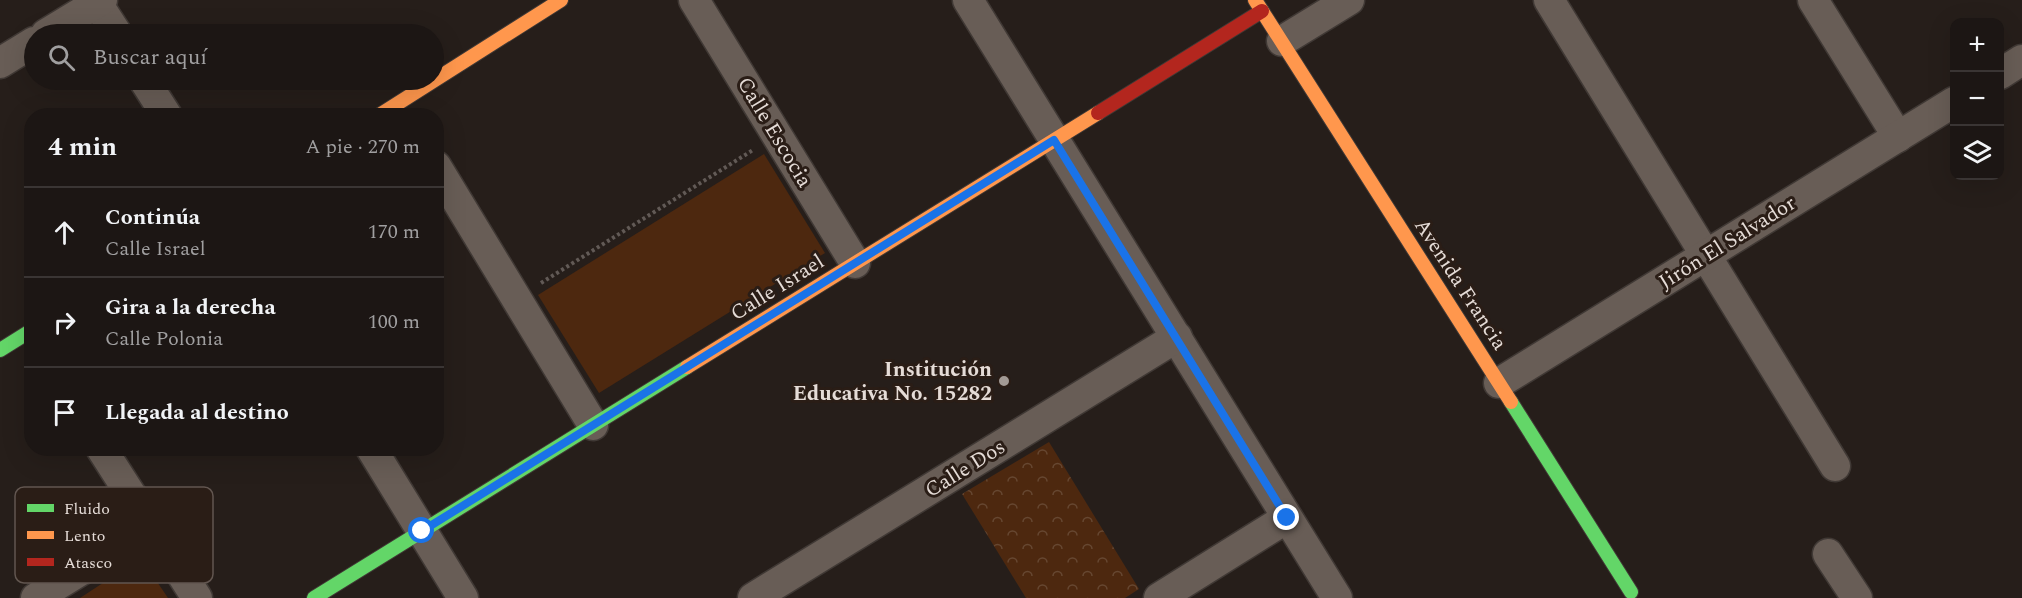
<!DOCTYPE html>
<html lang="es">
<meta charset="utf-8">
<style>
:root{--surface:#1c1614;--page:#292322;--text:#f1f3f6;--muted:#a09fa0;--line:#3a3534}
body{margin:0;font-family:Spectral,serif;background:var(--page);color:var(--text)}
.controls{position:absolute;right:18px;top:18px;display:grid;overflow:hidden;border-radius:12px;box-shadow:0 6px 24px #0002}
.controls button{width:54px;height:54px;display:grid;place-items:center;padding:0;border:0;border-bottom:2px solid var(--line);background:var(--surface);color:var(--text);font:30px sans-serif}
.stop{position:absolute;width:18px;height:18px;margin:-14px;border:4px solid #1a73e8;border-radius:50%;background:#fff}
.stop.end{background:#1a73e8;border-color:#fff;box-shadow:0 2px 6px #0008}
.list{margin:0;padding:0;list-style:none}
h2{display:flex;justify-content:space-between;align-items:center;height:78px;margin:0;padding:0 24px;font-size:26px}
h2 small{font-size:20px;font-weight:400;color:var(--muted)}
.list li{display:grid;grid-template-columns:39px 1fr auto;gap:18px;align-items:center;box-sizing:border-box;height:90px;padding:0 24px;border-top:2px solid var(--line)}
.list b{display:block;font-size:22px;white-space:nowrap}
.list p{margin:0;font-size:20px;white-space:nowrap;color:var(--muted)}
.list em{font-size:20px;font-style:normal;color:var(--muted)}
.icon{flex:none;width:33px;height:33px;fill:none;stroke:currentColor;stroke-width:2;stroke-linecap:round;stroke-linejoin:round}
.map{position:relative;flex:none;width:2022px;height:598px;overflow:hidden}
.search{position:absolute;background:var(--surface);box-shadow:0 6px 24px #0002;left:24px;top:24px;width:420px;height:66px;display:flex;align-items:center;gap:15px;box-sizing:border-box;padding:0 21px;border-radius:33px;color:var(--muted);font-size:22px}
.panel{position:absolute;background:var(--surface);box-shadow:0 6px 24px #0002;left:24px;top:108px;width:420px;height:348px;border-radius:24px}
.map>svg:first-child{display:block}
.grass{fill:#4d280f}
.park{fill:url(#park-crowns)}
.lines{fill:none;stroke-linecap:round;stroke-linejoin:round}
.street-casing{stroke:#403935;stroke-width:33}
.fast-casing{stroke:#403935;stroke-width:16}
.slow-casing{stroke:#403935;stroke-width:16}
.jam-casing{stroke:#403935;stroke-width:16}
.path{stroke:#625a56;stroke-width:4;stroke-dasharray:3 3;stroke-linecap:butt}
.street{stroke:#685d56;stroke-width:30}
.fast{stroke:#63d668;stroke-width:14}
.slow{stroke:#ff974d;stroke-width:14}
.jam{stroke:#b3261e;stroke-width:14}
.route{stroke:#1a73e8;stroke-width:8}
.poi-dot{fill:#a29a95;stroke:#2a1d16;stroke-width:2}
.labels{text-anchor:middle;stroke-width:6;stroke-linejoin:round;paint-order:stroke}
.street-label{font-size:21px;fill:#e5dcd7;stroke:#2a1d16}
.poi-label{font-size:21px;font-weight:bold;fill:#e5dcd7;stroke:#2a1d16;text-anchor:end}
.key{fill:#2a1d16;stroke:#625650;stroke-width:1.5}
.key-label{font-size:16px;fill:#e5dcd7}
</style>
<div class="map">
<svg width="2022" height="598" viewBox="0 0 2022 598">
<defs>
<pattern id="park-crowns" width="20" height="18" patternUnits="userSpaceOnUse" patternTransform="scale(1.5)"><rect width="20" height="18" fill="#4d280f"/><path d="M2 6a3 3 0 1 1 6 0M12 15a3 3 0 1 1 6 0" fill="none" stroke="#664731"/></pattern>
</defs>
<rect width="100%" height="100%" fill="#261e1a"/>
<g class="grass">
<polygon points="764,154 825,253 599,393 538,295"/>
<polygon points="141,558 168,598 80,598"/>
</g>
<polygon class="park" points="1049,442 1139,589 1125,598 1026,598 962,494"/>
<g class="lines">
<defs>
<g id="street">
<polyline points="95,0 117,34"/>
<polyline points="694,0 855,263"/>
<polyline points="968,0 1337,598"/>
<polyline points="1549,0 1835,466"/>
<polyline points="1813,0 1898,137"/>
<polyline points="46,34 102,0"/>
<polyline points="1282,41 1349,0"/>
<polyline points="0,63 34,42"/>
<polyline points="2000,74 2022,60"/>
<polyline points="144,80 167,116"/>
<polyline points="436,166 593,425"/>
<polyline points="1499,383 1954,102"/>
<polyline points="101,448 197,598"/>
<polyline points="371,448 463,598"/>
<polyline points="1828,554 1857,598"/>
<polyline points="36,598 151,527"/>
<polyline points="753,598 1177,337"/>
<polyline points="1159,598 1287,518"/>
</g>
<g id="fast">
<polyline points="0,350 32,330"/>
<polyline points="1511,402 1631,592"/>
<polyline points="314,598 687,367"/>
</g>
<g id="slow">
<polyline points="1255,0 1511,402"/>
<polyline points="378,116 561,0"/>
<polyline points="687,367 1098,113"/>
</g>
<polyline id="jam" points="1098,113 1262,11"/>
</defs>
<use href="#street" class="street-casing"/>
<use href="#fast" class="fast-casing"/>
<use href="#slow" class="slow-casing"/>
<use href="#jam" class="jam-casing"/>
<polyline class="path" points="541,283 753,150"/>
<use href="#street" class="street"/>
<use href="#fast" class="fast"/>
<use href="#slow" class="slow"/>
<use href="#jam" class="jam"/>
</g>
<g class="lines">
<polyline class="route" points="422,531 1054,140 1287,518"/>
</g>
<circle class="poi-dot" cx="1004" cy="381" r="6"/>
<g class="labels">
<g class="street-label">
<text transform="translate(775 132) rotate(59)" y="7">Calle Escocia</text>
<text transform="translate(1727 242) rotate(-32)" y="7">Jirón El Salvador</text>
<text transform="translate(1461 284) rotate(57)" y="7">Avenida Francia</text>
<text transform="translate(777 287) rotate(-32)" y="7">Calle Israel</text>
<text transform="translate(965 468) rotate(-32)" y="7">Calle Dos</text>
</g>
<g class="poi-label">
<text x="992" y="376">Institución<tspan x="992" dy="24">Educativa No. 15282</tspan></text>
</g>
</g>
<rect x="15" y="487" width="198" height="96" rx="9" class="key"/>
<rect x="27" y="504" width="27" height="8" fill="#63d668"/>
<rect x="27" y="531" width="27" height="8" fill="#ff974d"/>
<rect x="27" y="558" width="27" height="8" fill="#b3261e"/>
<g class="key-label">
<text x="64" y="514">Fluido</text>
<text x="64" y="541">Lento</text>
<text x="64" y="568">Atasco</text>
</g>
</svg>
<div class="controls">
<button>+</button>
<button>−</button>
<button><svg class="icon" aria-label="layers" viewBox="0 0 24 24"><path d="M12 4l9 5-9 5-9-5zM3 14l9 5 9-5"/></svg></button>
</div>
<div class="stop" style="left:422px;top:531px"></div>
<div class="stop end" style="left:1287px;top:518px"></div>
<div class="search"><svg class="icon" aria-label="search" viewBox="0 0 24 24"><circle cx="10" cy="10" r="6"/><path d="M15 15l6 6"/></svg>Buscar aquí</div>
<section class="panel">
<h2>4 min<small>A pie · 270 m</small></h2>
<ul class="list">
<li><svg class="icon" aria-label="ahead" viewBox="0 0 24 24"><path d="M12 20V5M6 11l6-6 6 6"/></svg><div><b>Continúa</b><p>Calle Israel</p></div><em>170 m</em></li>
<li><svg class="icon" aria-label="right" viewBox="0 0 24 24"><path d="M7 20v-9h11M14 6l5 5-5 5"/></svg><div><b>Gira a la derecha</b><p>Calle Polonia</p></div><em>100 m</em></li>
<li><svg class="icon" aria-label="arrive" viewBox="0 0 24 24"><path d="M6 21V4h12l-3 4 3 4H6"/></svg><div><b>Llegada al destino</b></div></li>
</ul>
</section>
</div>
